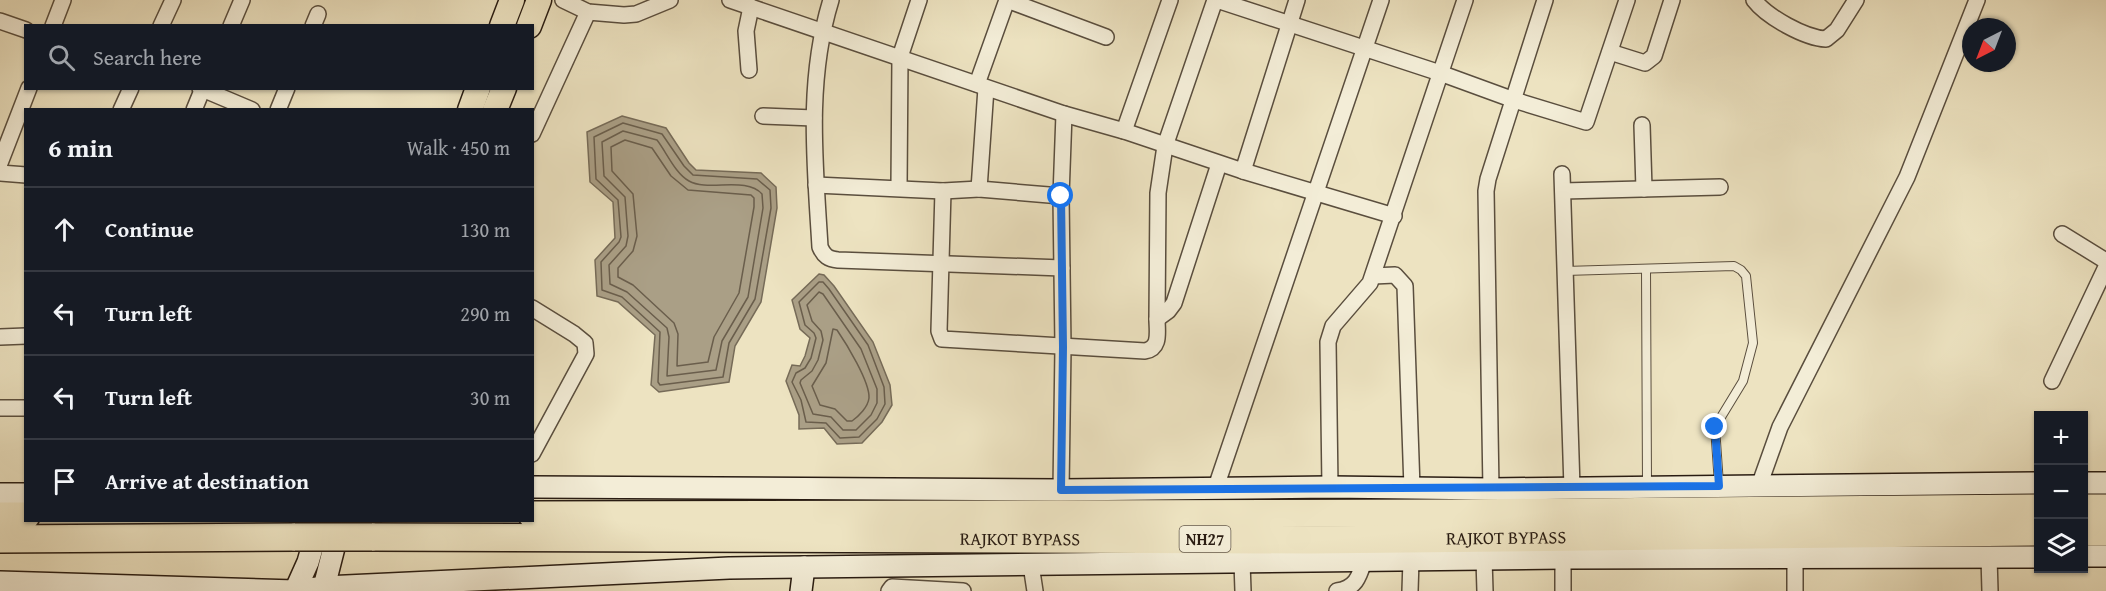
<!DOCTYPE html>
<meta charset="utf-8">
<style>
:root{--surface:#171b24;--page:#242831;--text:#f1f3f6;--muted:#9ea1a6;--line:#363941}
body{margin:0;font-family:"Gentium Book Plus",serif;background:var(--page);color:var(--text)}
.controls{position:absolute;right:18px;bottom:18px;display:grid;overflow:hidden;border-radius:0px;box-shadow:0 2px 4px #0004}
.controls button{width:54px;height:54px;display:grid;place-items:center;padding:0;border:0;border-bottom:2px solid var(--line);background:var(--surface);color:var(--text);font:30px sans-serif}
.compass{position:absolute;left:1962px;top:18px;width:54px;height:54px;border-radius:50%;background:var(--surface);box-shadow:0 2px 4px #0004;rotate:222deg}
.stop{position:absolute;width:18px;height:18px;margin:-14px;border:4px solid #1a73e8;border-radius:50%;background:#fff}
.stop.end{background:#1a73e8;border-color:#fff;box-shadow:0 2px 6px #0008}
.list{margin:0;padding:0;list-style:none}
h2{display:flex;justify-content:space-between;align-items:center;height:78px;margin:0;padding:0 24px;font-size:26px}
h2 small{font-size:20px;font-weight:400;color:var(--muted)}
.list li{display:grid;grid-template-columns:39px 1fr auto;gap:18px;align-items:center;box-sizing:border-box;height:84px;padding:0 24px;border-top:2px solid var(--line)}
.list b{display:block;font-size:22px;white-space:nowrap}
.list em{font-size:20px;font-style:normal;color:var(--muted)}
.icon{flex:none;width:33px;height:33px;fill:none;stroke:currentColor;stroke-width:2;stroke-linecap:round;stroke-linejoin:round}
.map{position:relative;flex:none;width:2106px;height:591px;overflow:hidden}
.search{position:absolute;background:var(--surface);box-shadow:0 2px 4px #0004;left:24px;top:24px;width:510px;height:66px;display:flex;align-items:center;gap:15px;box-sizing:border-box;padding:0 21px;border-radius:0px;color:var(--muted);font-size:22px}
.panel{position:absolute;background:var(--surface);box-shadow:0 2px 4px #0004;left:24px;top:108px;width:510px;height:414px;border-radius:0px}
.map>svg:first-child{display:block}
.water{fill:#aa9f86;stroke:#766b58;stroke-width:1.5}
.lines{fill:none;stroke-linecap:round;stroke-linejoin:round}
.shore{stroke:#6a5e4c;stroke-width:1.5}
.lane-casing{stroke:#5a4e3e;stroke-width:10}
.street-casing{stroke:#5a4e3e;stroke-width:18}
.secondary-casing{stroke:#291c12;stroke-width:24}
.primary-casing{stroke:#291c12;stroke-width:27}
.highway-casing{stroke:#291c12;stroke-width:30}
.lane{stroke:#f3edd7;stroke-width:8}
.street{stroke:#f3edd7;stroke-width:15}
.secondary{stroke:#f3edd7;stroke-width:21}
.primary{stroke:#ede3c1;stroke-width:24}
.highway{stroke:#ede3c1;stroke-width:27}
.highway-bridge-casing{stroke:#291c12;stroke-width:30;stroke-linecap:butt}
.highway-bridge{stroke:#ede3c1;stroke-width:27}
.route{stroke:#1a73e8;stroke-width:8}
.labels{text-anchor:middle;stroke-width:5;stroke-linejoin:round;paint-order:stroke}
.shield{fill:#f3edd7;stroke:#665b4d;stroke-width:1.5}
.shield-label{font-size:16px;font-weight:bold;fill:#291c12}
.street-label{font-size:18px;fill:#291c12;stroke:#f3edd7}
</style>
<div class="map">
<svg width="2106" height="591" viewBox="0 0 2106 591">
<rect width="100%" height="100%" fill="#ede3c1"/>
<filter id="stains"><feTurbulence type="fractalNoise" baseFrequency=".00333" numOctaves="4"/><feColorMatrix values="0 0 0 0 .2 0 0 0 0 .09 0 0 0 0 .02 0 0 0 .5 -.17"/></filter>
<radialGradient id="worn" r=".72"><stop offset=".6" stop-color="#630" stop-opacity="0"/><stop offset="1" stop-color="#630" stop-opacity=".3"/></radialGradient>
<g class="water">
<polygon points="622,116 666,128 689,163 696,170 761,173 776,187 777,208 761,302 735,346 729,382 659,392 651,385 655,335 618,302 597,296 595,260 615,238 613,202 590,182 587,132"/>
<polygon points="819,274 824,275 834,286 873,342 890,385 892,405 882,422 862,443 837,444 824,428 799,429 799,415 786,381 792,365 800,366 805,356 810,338 800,329 792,300"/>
</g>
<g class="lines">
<g class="shore">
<polygon points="623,123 662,134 684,166 693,175 757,179 770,190 771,208 755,299 729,343 723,377 660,385 658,382 660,332 622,297 602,290 601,262 619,242 621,237 618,200 596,179 594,137"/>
<path d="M623 131 657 140C667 153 675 173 689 181 708 192 746 176 762 194L763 208 748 297 722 341 716 370 667 376 669 337 667 328 627 292 610 284 609 265 626 246 628 236 625 197 604 176 602 142Z"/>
<polygon points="625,140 652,148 671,176 688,190 751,195 754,198 754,207 739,293 714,337 708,362 677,366 678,334 674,323 633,285 618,277 618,268 633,251 637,236 633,194 612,171 611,147"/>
<polygon points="819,282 823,282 829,289 868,345 884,387 885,404 877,419 859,437 840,438 826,423 806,422 801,400 792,382 796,373 805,368 811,358 816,338 814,333 805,325 799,302"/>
<polygon points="819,292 823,294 861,349 877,389 877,403 871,415 856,430 843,430 831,417 813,414 800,383 801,380 812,371 818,360 823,340 821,331 812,321 807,305"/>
<path d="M833 329 837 330C846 343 870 382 869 398 868 407 859 416 852 421H847L835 409 820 405 812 386 826 363Z"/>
</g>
<defs>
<g id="lane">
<polyline points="1646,269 1647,486"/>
<polyline points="1565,271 1734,266 1741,270 1746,276 1753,343 1743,381 1715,427 1719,484"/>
</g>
<g id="street">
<polyline points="563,0 588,12 624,15 636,14 670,0"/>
<polyline points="730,0 1064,114 1124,131 1243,171 1394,216"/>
<path d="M831 0C806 81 815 163 820 247 824 256 828 259 838 260L1062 268"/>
<polyline points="1007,0 1106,37"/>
<polyline points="1215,0 1165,146 1158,193 1157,319 1168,311 1174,303 1219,164"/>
<polyline points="1217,0 1440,73 1514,100 1586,122 1627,0"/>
<path d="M1754 0C1767 17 1805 38 1826 39L1837 30 1856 0"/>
<polyline points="0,21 26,30"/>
<polyline points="53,26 63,0"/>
<polyline points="161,26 173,0"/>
<polyline points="231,26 242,0"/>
<polyline points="313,26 318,14"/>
<polyline points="1610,52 1645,63 1654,56 1672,0"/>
<polyline points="749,70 746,31 751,7"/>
<polyline points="977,84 1007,0"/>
<polyline points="200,88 252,110"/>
<polyline points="986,88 979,189 1061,196"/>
<polyline points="121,110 131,88"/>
<polyline points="194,110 203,88"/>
<polyline points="278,110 287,88"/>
<polyline points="763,116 814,118"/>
<polyline points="1642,125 1644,189"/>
<polyline points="1124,131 1170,0"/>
<polyline points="532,134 588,12"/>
<polyline points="0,163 29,88"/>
<polyline points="1243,171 1297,0"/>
<polyline points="0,173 26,175"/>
<polyline points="1562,174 1572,488"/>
<polyline points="816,185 943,191 979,189"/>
<polyline points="899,187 900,57 919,0"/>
<path d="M943 191 939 331 942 339 1145 351C1161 348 1157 332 1157 319"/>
<polyline points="1563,191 1720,187"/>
<polyline points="2062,234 2106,261"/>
<polyline points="1373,276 1395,275 1405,286 1412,488"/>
<polyline points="532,308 574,334 585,343 586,354 532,454"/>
<polyline points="0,337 26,336"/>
<polyline points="2052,381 2106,267"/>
<polyline points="0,408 26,408"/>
<polyline points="1759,486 1780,427 1907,177 1977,0"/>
<polyline points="1330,487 1328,342 1333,326 1370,283 1465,0"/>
<polyline points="1491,489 1486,191 1488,179 1545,0"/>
<polyline points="1061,490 1063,347 1061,196 1064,114"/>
<polyline points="1215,490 1381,0"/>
<polyline points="1989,557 1990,591"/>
<polyline points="1563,558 1563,591"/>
<polyline points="1795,558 1795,591"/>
<polyline points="1484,559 1485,591"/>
<polyline points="1242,562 1243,591"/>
<polyline points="1031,565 1035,591"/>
<polyline points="889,591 892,587 963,591"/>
<path d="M1337 591C1356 588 1359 577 1364 561"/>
<polyline points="1410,591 1411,560"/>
</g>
<g id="secondary">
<polyline points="2084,483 2106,483"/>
<polyline points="532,487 1061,490 1330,487 1491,489 2038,483"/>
<polyline points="0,494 26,494"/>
<polyline points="2084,556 2106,556"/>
<polyline points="0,582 295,591 325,587 729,568 1563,558 2038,557"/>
<polyline points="295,591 308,562 320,520"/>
<polyline points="323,591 341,520"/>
<polyline points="801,591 804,567"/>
</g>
<g id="primary">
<polyline points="502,26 512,0"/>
<polyline points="529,26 539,0"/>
<polyline points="470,110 478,88"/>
<polyline points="495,110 504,88"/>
</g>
<g id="highway">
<polyline points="2084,508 2106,508"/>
<polyline points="532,515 1451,513 2038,508"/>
<polyline points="0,516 26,516"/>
<polyline points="2084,532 2106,532"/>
<path id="s1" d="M372 537 1310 540 2038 532"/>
<polyline points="0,539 295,537"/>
</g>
</defs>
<use href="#lane" class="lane-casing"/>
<use href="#street" class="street-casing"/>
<use href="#secondary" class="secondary-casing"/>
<use href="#primary" class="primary-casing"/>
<use href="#highway" class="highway-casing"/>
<use href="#lane" class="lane"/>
<use href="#street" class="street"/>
<use href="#secondary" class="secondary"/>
<use href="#primary" class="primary"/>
<use href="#highway" class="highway"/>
<defs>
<polyline id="highway-bridge" points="295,537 372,537"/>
</defs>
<use href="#highway-bridge" class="highway-bridge-casing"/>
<use href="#highway-bridge" class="highway-bridge"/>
</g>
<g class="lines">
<polyline class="route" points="1061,196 1063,347 1061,490 1719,486 1715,427"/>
</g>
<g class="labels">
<rect class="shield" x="1179.5" y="526" width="51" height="26" rx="4.5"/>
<g class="shield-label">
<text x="1205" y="545">NH27</text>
</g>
<g class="street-label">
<text dy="6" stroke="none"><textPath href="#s1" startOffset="648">RAJKOT BYPASS</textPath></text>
<text dy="6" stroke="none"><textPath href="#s1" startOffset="1134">RAJKOT BYPASS</textPath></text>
</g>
</g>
<rect width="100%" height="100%" filter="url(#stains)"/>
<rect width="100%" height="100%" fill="url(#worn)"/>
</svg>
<div class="controls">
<button>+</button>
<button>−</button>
<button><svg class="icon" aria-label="layers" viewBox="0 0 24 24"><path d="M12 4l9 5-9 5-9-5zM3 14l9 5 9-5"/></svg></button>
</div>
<svg class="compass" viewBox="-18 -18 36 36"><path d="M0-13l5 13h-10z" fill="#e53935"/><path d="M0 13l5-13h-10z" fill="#9ea1a6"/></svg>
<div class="stop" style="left:1061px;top:196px"></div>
<div class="stop end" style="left:1715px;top:427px"></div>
<div class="search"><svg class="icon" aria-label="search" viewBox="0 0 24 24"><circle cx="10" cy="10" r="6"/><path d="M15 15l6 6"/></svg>Search here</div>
<section class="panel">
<h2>6 min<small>Walk · 450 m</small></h2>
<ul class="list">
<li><svg class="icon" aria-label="ahead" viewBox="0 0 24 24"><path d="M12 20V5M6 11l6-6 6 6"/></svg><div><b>Continue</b></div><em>130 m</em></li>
<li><svg class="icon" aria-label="left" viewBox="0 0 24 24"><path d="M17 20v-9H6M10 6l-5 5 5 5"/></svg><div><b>Turn left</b></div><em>290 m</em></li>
<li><svg class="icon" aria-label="left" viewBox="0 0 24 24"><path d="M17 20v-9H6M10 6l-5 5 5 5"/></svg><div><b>Turn left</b></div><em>30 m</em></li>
<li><svg class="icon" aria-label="arrive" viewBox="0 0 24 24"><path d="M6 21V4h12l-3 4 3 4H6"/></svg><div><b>Arrive at destination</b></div></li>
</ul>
</section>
</div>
